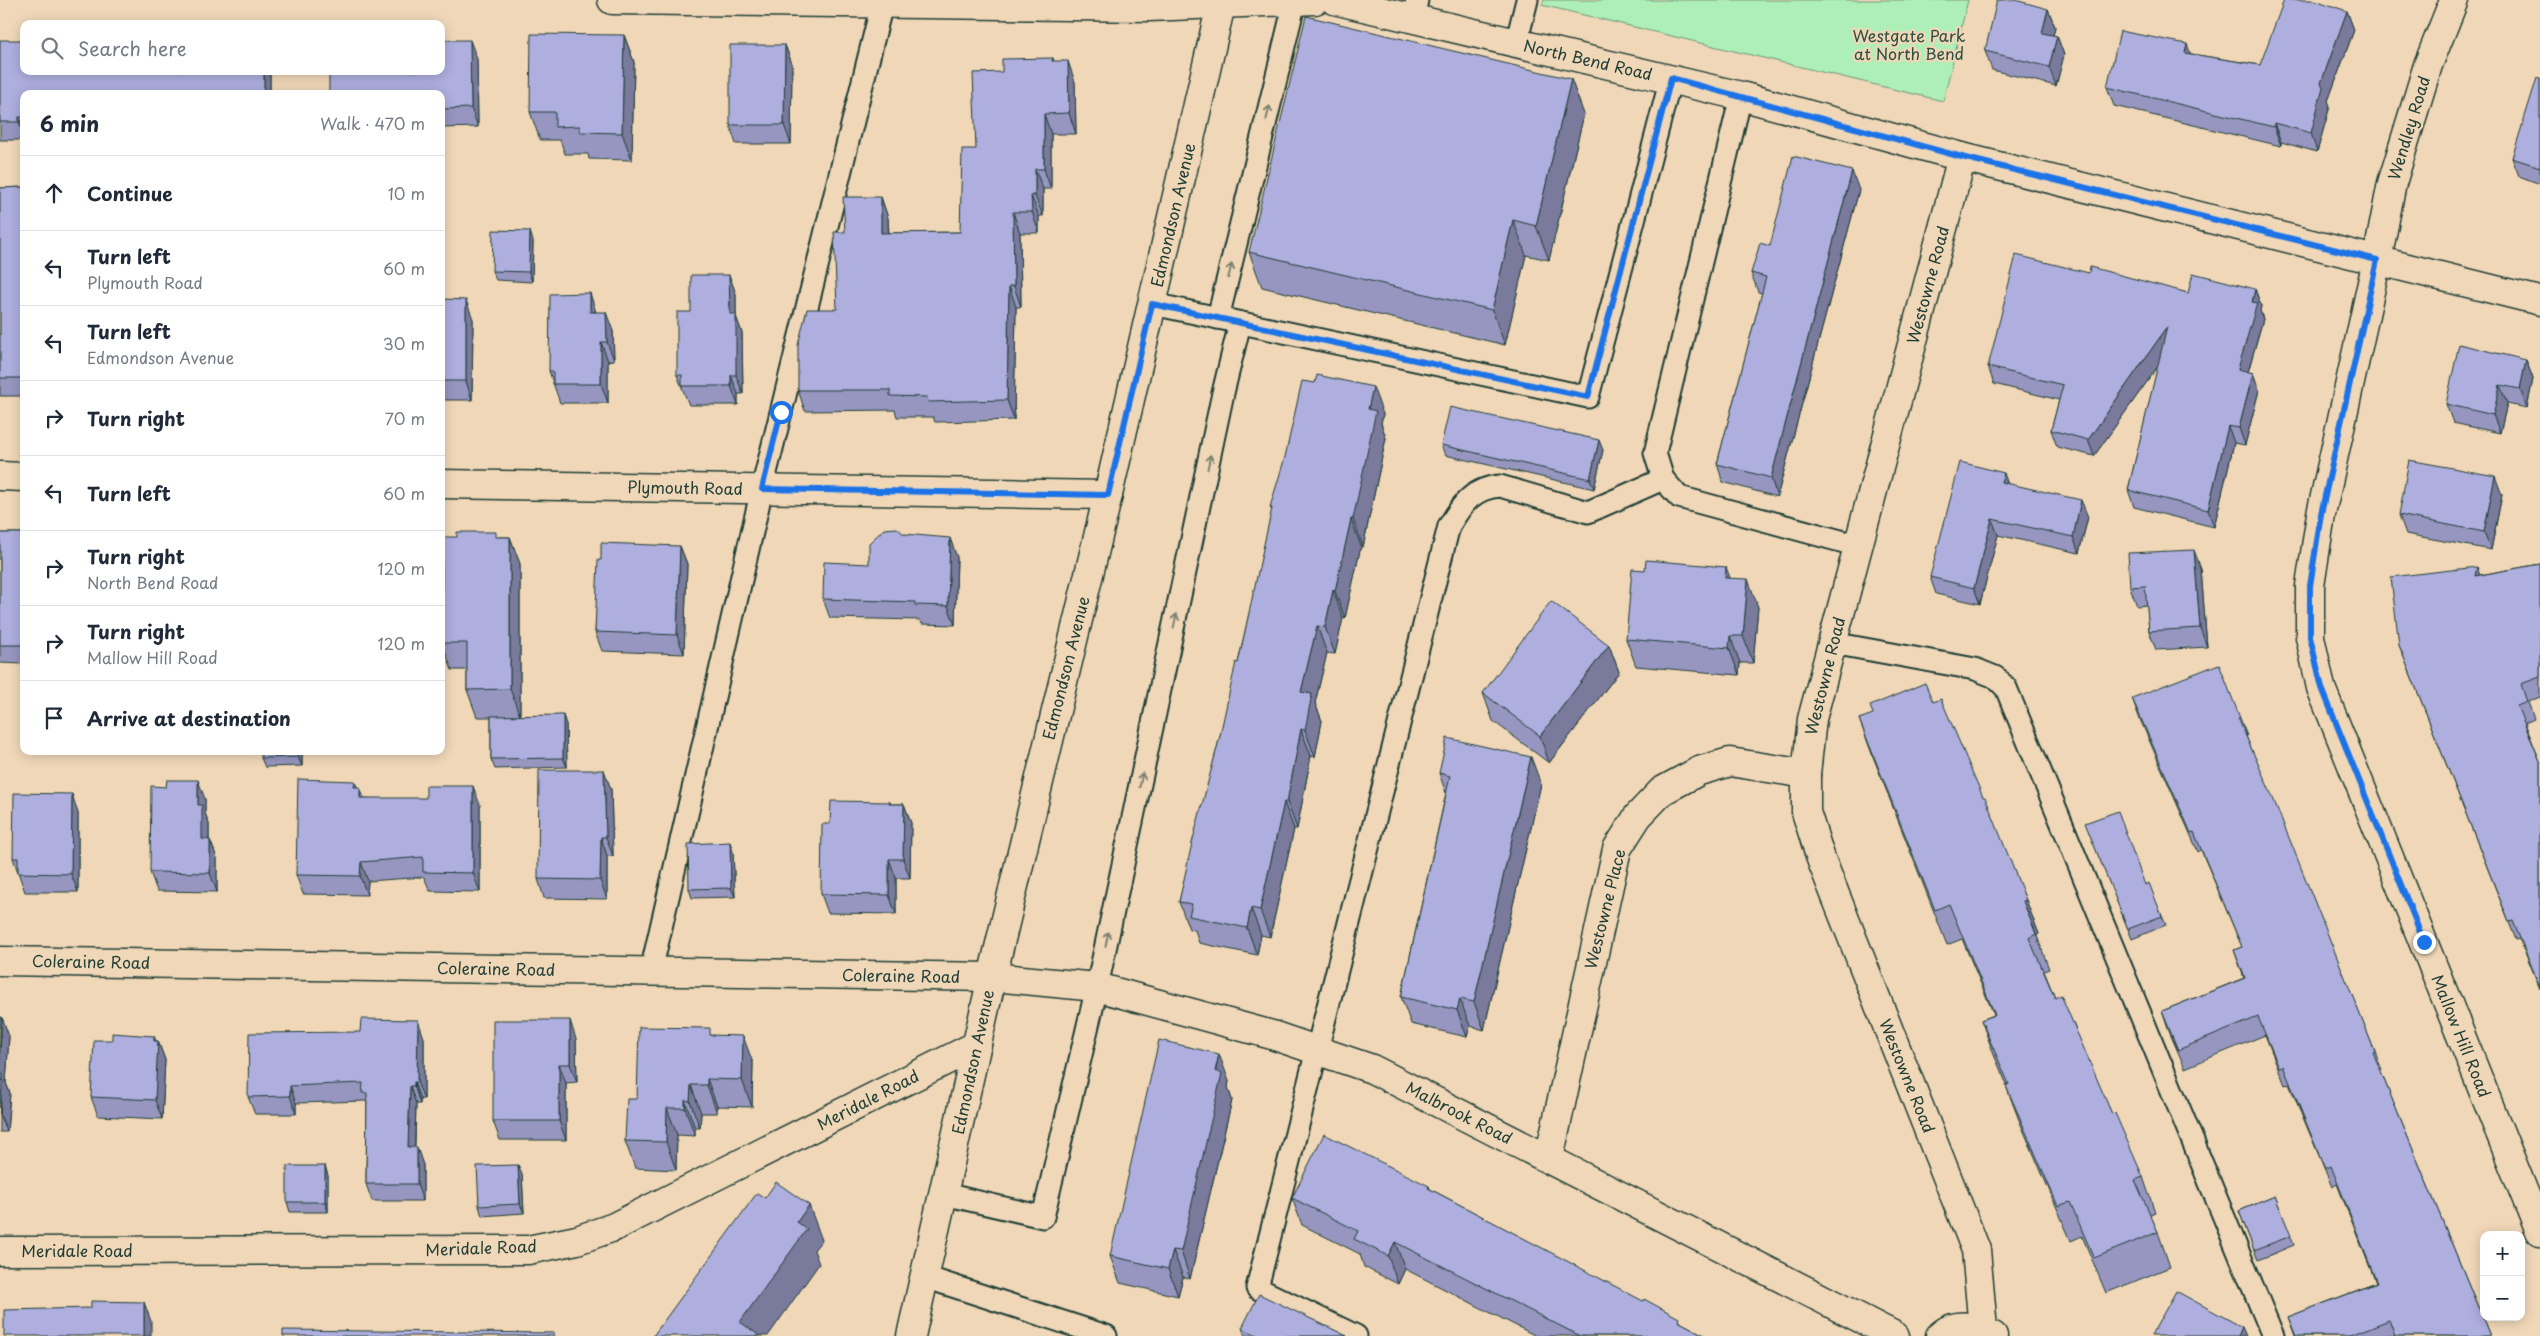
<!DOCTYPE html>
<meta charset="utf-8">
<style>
:root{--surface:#fff;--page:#f2f2f3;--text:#1f2937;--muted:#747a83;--line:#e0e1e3}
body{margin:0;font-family:"Playpen Sans",sans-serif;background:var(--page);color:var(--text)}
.controls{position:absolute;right:15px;bottom:15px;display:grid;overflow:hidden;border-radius:10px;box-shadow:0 2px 12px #0003}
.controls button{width:45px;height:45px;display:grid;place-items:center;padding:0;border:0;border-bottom:1px solid var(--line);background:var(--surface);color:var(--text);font:25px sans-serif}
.stop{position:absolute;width:15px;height:15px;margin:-11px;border:4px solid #1a73e8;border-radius:50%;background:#fff}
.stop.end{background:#1a73e8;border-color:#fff;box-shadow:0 1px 5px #0008}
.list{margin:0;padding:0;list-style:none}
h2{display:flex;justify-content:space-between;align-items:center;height:65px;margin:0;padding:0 20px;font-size:21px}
h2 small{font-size:16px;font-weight:400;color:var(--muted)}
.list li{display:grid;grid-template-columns:32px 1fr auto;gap:15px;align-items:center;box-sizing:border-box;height:75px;padding:0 20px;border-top:1px solid var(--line)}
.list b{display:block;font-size:19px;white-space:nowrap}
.list p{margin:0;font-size:16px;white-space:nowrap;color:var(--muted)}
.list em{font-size:16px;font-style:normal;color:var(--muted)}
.icon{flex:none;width:28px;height:28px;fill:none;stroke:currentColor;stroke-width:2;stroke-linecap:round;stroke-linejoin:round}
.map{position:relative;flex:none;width:2540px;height:1336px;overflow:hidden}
.search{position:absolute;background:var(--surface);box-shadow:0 2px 12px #0003;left:20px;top:20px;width:425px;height:55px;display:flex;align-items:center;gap:12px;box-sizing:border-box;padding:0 18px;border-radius:10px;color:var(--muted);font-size:19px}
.panel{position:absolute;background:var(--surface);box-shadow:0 2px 12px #0003;left:20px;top:90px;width:425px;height:665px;border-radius:10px}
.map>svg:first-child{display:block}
.green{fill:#aeefb7;stroke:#669676}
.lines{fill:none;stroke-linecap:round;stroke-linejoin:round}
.lane-casing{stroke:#1f3d34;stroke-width:25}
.street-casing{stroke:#1f3d34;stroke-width:31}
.secondary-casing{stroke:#1f3d34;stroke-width:31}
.lane{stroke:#f0d7b8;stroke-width:21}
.street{stroke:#f0d7b8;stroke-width:28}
.secondary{stroke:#f0d7b8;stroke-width:28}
.wall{fill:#9696c0;stroke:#1f3d34}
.shaded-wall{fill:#7a7a9c;stroke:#1f3d34}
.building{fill:#aeaedf;stroke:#1f3d34}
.oneway{stroke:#7d826f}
.route{stroke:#1a73e8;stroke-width:6}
.labels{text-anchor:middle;stroke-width:4.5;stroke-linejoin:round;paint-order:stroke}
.park-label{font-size:16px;fill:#2d4f41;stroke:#f0d7b8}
.street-label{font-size:16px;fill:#1f3d34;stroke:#f0d7b8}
</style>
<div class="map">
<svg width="2540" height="1336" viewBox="0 0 2540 1336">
<rect width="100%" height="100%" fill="#f0d7b8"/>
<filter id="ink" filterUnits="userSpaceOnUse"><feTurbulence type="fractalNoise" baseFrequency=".02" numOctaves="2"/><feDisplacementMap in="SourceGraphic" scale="10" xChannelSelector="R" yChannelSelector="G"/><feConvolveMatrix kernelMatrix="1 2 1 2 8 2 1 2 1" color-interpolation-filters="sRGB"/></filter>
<g filter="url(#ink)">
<polygon class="green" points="1544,0 1968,0 1943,101 1542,5"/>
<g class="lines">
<defs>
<g id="lane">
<polyline points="1413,19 1417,0"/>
<polyline points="1516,44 1527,0"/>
<polyline points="1741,96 1655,453 1663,479 1679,497 1859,546"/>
<polyline points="1153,304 1588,397 1671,78"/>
<polyline points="1218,318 1295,1"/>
<polyline points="1832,643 1975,669 1995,677 2006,688 2273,1336"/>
<polyline points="651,971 762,489 883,0"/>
<polyline points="944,1194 1043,1217 1097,987 1223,393 1240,323"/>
<polyline points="925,1277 1106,1336"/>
<path d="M1356 1336 1257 1288 1449 526C1462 504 1473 488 1500 486L1588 512 1663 479"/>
</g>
<g id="street">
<polyline points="612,0 1149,7 1315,0"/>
<polyline points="1334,0 1741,96 1962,157 2540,301"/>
<polyline points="2454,0 2428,65 2392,183 2377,260 2321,514 2310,586 2310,637 2321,688 2540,1232"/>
<polyline points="1962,157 1812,719 1806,774 1806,812 1821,859 1976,1250 1983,1329"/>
<polyline points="0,476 24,477"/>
<polyline points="441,484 1108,495"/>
<polyline points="0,961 992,977 1097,987 1272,1035 1372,1069 1895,1336"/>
<polyline points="1549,1158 1617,849 1638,816 1662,791 1699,771 1730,762 1806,774"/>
<polyline points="0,1251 528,1250 577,1240 614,1227 977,1045"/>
<path d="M1940 1336C1955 1321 1978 1326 1993 1336"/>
</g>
<polyline id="secondary" points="911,1336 992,977 1108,495 1222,0"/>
</defs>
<use href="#lane" class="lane-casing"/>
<use href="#street" class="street-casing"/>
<use href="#secondary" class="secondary-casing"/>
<use href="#lane" class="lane"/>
<use href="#street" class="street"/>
<use href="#secondary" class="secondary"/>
</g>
<g class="wall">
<polygon points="2048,9 2055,27 2053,36 2057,36 2064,55 2056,86 1992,70 1985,51"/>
<polygon points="2347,11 2354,30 2328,101 2330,106 2317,152 2281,142 2281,146 2114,106 2107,87 2191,54 2260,65"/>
<polygon points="624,35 634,62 632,160 589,159 588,154 565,154 560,140 540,140 530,112"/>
<polygon points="0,40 24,71 270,71 270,94 24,94 24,140 0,140"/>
<polygon points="785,45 792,64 791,144 736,144 730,125"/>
<polygon points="1053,58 1054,61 1075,82 1076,134 1051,134 1051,189 1043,189 1043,216 1039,216 1039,233 1020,233 1021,307 1016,307 1014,420 935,422 933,417 897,417 895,410 805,411 798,390 837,309 845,232 881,197 888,218 889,233 960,232 1002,72"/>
<polygon points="477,59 478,127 441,128 441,94"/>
<polygon points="2540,79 2540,184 2519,176 2512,158"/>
<polygon points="1584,114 1549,260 1526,255 1505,345 1262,287 1249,252"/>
<polygon points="24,187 24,396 0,396 0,188"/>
<polygon points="1859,190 1777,497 1723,482 1717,464 1762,293 1758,292 1751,273 1770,246"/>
<polygon points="533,241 532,282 496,280 492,271"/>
<polygon points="2089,273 2188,293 2255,289 2261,306 2260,311 2263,319 2248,372 2253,373 2259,390 2245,445 2234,443 2214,527 2134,507 2128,490 2158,366 2094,456 2057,447 2051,430 2059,400 1994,384 1988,367"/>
<polygon points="729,275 736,294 736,316 742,333 743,394 738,394 738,405 689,405 677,375 691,312"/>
<polygon points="441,299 473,319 472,400 441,400"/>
<polygon points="596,312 613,331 614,360 608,361 608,403 560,403 549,371"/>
<polygon points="2526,360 2533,379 2527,408 2507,404 2500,433 2453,423 2446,404"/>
<polygon points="1383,414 1381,423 1386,438 1363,547 1361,546 1345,618 1343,618 1335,654 1327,653 1315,703 1322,721 1315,757 1311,756 1297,829 1294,829 1270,937 1261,935 1257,955 1199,943 1195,930 1189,929 1179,902 1238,663 1272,511 1270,507"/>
<polygon points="1441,445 1603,450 1594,489 1445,455"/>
<polygon points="2008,484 2088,517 2079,553 1998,535 1980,604 1936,594 1930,577"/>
<polygon points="2502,495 2491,550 2406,534 2399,515"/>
<polygon points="0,533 24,533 24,698 23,664 0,663"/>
<polygon points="904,534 957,557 955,625 922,624 920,620 830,618 823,599 869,564"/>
<polygon points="498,537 510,537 520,564 520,715 566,724 567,767 495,769 491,759 491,717 477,717 467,690 467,670 452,670 442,643"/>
<polygon points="680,546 687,564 684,654 602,651 595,632 601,560"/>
<polygon points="2540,564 2540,697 2528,702 2534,719 2525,723 2540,761 2540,989 2520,939 2516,940 2399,645 2480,575"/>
<polygon points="2201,569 2207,647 2156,650 2149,631 2147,605 2137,606 2130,587"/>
<polygon points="1645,570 1731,578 1758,607 1753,663 1740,663 1739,675 1636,666 1626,639"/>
<polygon points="1609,645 1619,672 1549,763 1493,721 1483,693"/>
<polygon points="2132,698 2240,718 2247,736 2246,736 2375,1052 2382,1070 2380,1070 2490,1336 2295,1336 2288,1317 2376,1283 2337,1184 2332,1187 2289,1084 2285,1085 2265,1035 2185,1068 2168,1029 2162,1011 2244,978 2234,950 2242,947 2201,850 2198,852 2139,717"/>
<polygon points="1933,702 2026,900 2039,934 2037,936 2049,969 2044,971 2055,998 2143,1177 2155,1212 2150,1214 2158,1232 2170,1267 2106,1293 2082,1236 2071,1241 2019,1120 2006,1086 2007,1085 1994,1055 1981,1020 1994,1015 1962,939 1947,945 1872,754 1859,719"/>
<polygon points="302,751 302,766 265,767 261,758"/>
<polygon points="1439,773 1541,784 1484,1030 1470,1026 1467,1037 1411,1024 1401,997 1446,793"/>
<polygon points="355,781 357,787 364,798 480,805 480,892 430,891 424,877 368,881 367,895 303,894 296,875"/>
<polygon points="611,789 613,856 607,856 607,899 544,898 538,879"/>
<polygon points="205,799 205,813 209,824 209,839 210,840 217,858 217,892 157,891 150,872"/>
<polygon points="890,802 891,804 904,804 911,823 910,878 896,878 896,914 828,913 821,894 830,824"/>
<polygon points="78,813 78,892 25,892 13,858"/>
<polygon points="2089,832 2145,885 2162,916 2166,925 2132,939"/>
<polygon points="730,842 733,852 735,897 692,898 689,889"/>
<polygon points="0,1017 9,1036 6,1083 10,1093 7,1132 0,1132"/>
<polygon points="360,1032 424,1038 424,1099 420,1099 420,1104 416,1104 415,1147 423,1165 423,1201 372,1201 366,1184 367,1104 366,1101 296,1103 296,1114 255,1114 248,1097"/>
<polygon points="713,1035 753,1063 752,1107 717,1106 717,1113 701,1113 700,1128 695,1128 695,1136 677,1135 676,1170 635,1168 625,1141 637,1099"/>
<polygon points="576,1039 577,1082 566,1083 566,1140 500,1140 493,1121"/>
<polygon points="156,1041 158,1041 165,1060 162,1119 98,1116 91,1097"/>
<polygon points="1229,1081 1228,1087 1232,1100 1190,1279 1183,1277 1178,1296 1120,1283 1110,1256"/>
<polygon points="518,1165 522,1174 524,1213 482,1216 479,1206"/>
<polygon points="325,1166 328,1176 328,1212 290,1212 287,1202"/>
<polygon points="1429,1186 1430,1189 1706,1336 1536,1336 1405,1269 1398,1284 1364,1267 1360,1254 1302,1225 1292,1198"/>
<polygon points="2275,1196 2294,1245 2258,1260 2239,1211"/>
<polygon points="1242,1328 1347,1336 1245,1336"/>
</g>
<g class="shaded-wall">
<polygon points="2048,9 2055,27 2049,52 2042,33"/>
<polygon points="2347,11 2354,30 2328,101 2330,106 2317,152 2311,133 2321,83"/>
<polygon points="624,35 634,62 632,160 622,133"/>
<polygon points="2057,36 2064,55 2056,86 2049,67"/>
<polygon points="470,40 477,59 478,127 471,108"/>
<polygon points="2187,44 2194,63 2185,53"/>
<polygon points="785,45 792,64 791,144 784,125"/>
<polygon points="1068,61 1075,82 1076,134 1069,113"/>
<rect x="264" y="71" width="6" height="23"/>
<polygon points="1571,79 1584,114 1549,260 1536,226"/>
<polygon points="1044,114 1051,134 1051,189 1044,169"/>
<polygon points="19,117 24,129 24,135 19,122"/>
<polygon points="2274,123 2281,142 2281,146 2274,127"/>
<polygon points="1035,169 1043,189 1043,216 1035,196"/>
<polygon points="1852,171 1859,190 1777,497 1771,478"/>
<polygon points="1031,195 1039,216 1039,233 1032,212"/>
<polygon points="881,197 888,218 889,254 881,233"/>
<polygon points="1013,212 1020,233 1021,307 1014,286"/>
<polygon points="1513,220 1526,255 1505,345 1492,310"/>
<polygon points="530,231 533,241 532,282 529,272"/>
<polygon points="729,275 736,294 736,316 742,333 743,394 736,375 730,314"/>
<polygon points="1009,286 1016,307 1014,420 1007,400"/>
<polygon points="2255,289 2261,306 2260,311 2263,319 2244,386 2238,369"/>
<polygon points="590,293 596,312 590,312"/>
<polygon points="466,300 473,319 472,400 466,381"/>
<polygon points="606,312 613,331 614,360 607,342"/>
<polygon points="2167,327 2174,344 2094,456 2088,440"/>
<polygon points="601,342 608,361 608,403 601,384"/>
<polygon points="2526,360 2533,379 2527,408 2520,389"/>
<polygon points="2253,373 2259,390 2245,445 2239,428"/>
<polygon points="731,375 738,394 738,405 731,386"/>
<polygon points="2500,385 2507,404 2500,433 2493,415"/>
<polygon points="1373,387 1383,414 1381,423 1386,438 1363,547 1353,519 1368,409"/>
<polygon points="2228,426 2234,443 2214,527 2208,510"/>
<polygon points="1599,440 1603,450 1594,489 1590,479"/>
<polygon points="2004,473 2010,490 2001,482"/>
<polygon points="2495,476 2502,495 2491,550 2484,532"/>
<polygon points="2081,500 2088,517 2079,553 2073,537"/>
<polygon points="1351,519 1361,546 1345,618 1335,591"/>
<polygon points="1992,519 1998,535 1980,604 1974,588"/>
<polygon points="510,537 520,564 520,716 510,689"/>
<polygon points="950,538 957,557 955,625 948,606"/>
<polygon points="680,546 687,564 684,654 677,635"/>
<polygon points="2194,550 2201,569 2207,647 2200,628"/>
<polygon points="1726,567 1736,594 1725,578"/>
<polygon points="2477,567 2483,584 2475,576"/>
<polygon points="1748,579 1758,607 1753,663 1743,636"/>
<polygon points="1333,590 1343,618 1335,654 1325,627"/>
<polygon points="1317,626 1327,653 1315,703 1322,721 1315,757 1305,730 1301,692"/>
<polygon points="1730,636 1740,663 1739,675 1729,648"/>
<polygon points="1609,645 1619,672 1549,763 1540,736"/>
<polygon points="563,715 566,724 567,767 563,758"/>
<polygon points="1301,729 1311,756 1297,829 1287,802"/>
<polygon points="298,751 302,751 302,766 298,757"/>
<polygon points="1531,757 1541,784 1484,1030 1474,1002"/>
<polygon points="604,770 611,789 613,856 606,837"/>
<polygon points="198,780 205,799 205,813 209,824 209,858 202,839 198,805"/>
<polygon points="355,781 360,796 360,787 367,806 367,817 354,787"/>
<polygon points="473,786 480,805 480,892 473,873"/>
<polygon points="72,794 78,813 78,892 71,874"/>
<polygon points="1284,802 1294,829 1270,937 1260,910"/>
<polygon points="904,804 911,823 910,878 903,859"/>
<polygon points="601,837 607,856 607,899 600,880"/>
<polygon points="210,840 217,858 217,892 210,873"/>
<polygon points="730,842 733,852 735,897 731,888"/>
<polygon points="889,859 896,878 896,914 889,895"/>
<polygon points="361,862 368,881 367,895 360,876"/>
<polygon points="2026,900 2039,934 2037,936 2023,901"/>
<polygon points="1251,908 1261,935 1257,955 1247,928"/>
<polygon points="1460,999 1470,1026 1467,1037 1457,1010"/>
<polygon points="2,1017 9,1036 6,1083 10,1093 7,1132 0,1114 0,1047"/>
<polygon points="418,1020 424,1038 424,1099 417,1082"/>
<polygon points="570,1020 576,1039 577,1082 570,1064"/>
<polygon points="154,1036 158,1046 158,1041 165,1060 162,1119 155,1100 154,1041"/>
<polygon points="743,1036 753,1063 752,1107 742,1080"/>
<polygon points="1219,1054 1229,1081 1228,1087 1232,1100 1190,1279 1181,1251"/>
<polygon points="559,1064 566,1083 566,1140 559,1121"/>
<polygon points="707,1079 717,1106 717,1113 707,1085"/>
<polygon points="414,1082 420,1099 420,1104 414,1086"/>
<polygon points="691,1085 701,1113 700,1128 690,1101"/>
<polygon points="290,1086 296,1103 296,1114 290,1096"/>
<polygon points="410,1086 416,1104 414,1165 408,1147"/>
<polygon points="685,1100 695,1128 695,1136 685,1108"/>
<polygon points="667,1108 677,1135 676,1170 666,1142"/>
<polygon points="417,1147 423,1165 423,1201 417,1184"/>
<polygon points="518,1165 522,1174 524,1213 520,1204"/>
<polygon points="325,1166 328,1176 328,1212 325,1202"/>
<polygon points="809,1205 822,1240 814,1250 819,1264 768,1336 745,1336 740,1322 797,1222"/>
<polygon points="1395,1242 1405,1269 1398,1284 1388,1256"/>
<polygon points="1173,1250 1183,1277 1178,1296 1168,1269"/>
<polygon points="144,1302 151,1321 151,1336 144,1336"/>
<polygon points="2242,1327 2246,1336 2238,1336"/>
</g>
<g class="building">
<polygon points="1997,0 2015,0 2048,9 2042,33 2057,36 2049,67 1985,51"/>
<polygon points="2284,0 2315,0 2347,11 2321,83 2323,87 2311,133 2274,123 2274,127 2107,87 2120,31 2187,44 2185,53 2260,65"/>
<polygon points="1306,16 1571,79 1536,226 1513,220 1492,310 1249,252"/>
<polygon points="531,34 624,35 622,133 580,132 580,126 555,127 555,112 530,112"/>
<polygon points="0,40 24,40 24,71 264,71 264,94 24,94 24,117 19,117 19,122 0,122"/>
<polygon points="441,40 470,40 471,108 441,109 441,94 329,94 329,71 441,71"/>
<polygon points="730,45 785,45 784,125 730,125"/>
<polygon points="1053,58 1052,61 1068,61 1069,113 1044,114 1044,169 1035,169 1035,196 1031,195 1032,212 1013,212 1014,286 1009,286 1007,400 928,402 927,397 890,396 890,390 798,390 798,345 807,309 837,309 834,232 845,232 843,197 881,197 881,233 960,232 962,149 976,149 973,73 1002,72 1002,59"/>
<polygon points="2537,78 2540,79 2540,167 2512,158"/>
<polygon points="1793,156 1852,171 1771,478 1717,464 1766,277 1751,273 1760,243 1770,246"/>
<polygon points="24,187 24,378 0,378 0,188"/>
<polygon points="493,230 530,231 529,272 492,271"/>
<polygon points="2016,255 2089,273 2090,267 2188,293 2193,273 2255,289 2252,302 2257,303 2238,369 2253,373 2239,428 2228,426 2208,510 2128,490 2167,327 2088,440 2051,430 2063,385 1988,367"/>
<polygon points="691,275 729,275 730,314 736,314 736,375 731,375 731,386 682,386 682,375 677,375 677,312 691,312"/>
<polygon points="590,293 590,312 606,312 607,342 601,342 601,384 553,384 553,371 549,371 550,294"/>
<polygon points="441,299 466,300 466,381 441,381"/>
<polygon points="2459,344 2526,360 2520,389 2500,385 2493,415 2446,404"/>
<polygon points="1317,375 1373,387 1368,409 1376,411 1353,519 1351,519 1335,591 1333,590 1325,627 1317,626 1301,692 1312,694 1305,730 1301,729 1287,802 1284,802 1260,910 1251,908 1247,928 1189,916 1192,904 1179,902 1192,843 1219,740 1236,662 1238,663 1272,508 1270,507 1285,457 1302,381 1315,383"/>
<polygon points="1450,407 1599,440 1590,479 1441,445"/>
<polygon points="2409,460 2495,476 2484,532 2399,515"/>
<polygon points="1960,462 2004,473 2001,482 2081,500 2073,537 1992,519 1974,588 1930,577"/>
<polygon points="897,528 904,534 950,538 948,606 915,605 915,602 823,599 824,562 869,564 869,543 884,529"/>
<polygon points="457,532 496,532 496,537 510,537 510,689 467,690 467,643 442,643 442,537 457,537"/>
<polygon points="0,533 24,533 24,696 23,645 0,645"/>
<polygon points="601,543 680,546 677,635 595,632 598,560 601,560"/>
<polygon points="2194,550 2200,628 2149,631 2145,586 2130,587 2128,553"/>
<polygon points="1646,560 1726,567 1725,578 1748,579 1743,636 1730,636 1729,648 1626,639 1632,569 1645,570"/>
<polygon points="2540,564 2540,677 2521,684 2527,702 2517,706 2540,761 2540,987 2513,921 2509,922 2399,645 2391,577 2477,567 2475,576"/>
<polygon points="1551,601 1609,645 1540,736 1483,693"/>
<polygon points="2219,664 2240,718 2238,718 2273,798 2375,1052 2373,1053 2490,1336 2395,1336 2389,1320 2348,1336 2296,1336 2288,1317 2377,1283 2331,1166 2325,1169 2283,1066 2279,1067 2258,1017 2178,1050 2162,1011 2245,978 2234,950 2242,947 2194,832 2191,833 2132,698"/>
<polygon points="1925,683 1933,702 1941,699 1983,797 1985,797 2026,900 2023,901 2036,934 2029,938 2055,998 2061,995 2112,1114 2115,1113 2143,1177 2135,1180 2158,1232 2094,1258 2070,1202 2058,1206 2006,1086 2009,1084 1981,1020 1995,1015 1949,904 1935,910 1859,719 1873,714 1870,706"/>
<polygon points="563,715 563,758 491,759 491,716"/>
<polygon points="1447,738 1531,757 1474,1002 1460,999 1457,1010 1401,997 1450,776 1439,773"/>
<polygon points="261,751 298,751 298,757 261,758"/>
<polygon points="539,770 604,770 606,837 601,837 600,880 538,879"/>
<polygon points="298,779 355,781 354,787 360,787 360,798 426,798 426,786 473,786 473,873 423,872 423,857 361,862 360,876 296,875"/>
<polygon points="167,780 198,780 198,805 202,805 202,839 210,840 210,873 150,872 151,786 166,787"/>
<polygon points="14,793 72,794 71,874 18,873 18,858 13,858"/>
<polygon points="831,801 890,802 890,804 904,804 903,859 889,859 889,895 821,894 822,824 830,824"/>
<polygon points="2118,811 2145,885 2149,883 2162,916 2128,929 2085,823"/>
<polygon points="730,842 731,888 689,889 688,844"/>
<polygon points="0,1017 2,1017 0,1047"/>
<polygon points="361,1019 418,1020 417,1082 414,1082 414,1086 410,1086 408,1147 417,1147 417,1184 366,1184 367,1093 362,1093 363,1083 290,1086 290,1096 248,1097 249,1033 360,1032"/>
<polygon points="493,1020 570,1020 570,1064 559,1064 559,1121 493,1121"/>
<polygon points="639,1027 710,1028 710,1035 743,1036 742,1080 707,1079 707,1085 691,1085 690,1101 685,1100 685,1108 667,1108 666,1142 625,1141 627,1099 637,1099"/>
<polygon points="112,1033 154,1036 154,1041 158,1041 155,1100 91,1097 94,1040 112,1040"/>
<polygon points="1159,1040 1219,1054 1215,1071 1222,1073 1181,1251 1173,1250 1168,1269 1110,1256"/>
<polygon points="0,1074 3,1074 0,1114"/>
<polygon points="1324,1134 1429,1186 1428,1188 1643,1301 1644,1299 1679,1318 1678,1321 1706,1336 1580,1336 1395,1242 1388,1256 1354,1239 1358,1231 1292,1198"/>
<polygon points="518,1165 520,1204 479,1206 477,1166"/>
<rect x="287" y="1166" width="38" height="36"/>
<polygon points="776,1182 809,1205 797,1222 807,1229 740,1322 760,1336 653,1336 757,1193 765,1198"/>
<polygon points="2275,1196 2291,1236 2254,1250 2239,1211"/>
<polygon points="2176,1291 2242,1327 2238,1336 2151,1336"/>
<polygon points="1259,1294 1347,1336 1259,1336 1242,1328"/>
<polygon points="91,1301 144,1302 144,1336 4,1336 4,1310 91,1308"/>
<polygon points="283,1330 554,1333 554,1336 283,1336"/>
</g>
<defs><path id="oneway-shaft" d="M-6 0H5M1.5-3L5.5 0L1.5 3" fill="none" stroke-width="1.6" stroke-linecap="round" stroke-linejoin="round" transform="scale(1.25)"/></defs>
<g class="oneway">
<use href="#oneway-shaft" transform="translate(1268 113) rotate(-76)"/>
<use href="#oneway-shaft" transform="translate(1230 271) rotate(-76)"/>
<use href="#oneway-shaft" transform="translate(1209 462) rotate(-78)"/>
<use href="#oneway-shaft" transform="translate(1175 621) rotate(-78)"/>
<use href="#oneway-shaft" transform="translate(1141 780) rotate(-78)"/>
<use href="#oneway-shaft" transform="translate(1107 939) rotate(-78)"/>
</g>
</g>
<g class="lines" filter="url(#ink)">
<polyline class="route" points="781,412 762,489 1108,495 1152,304 1588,397 1671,78 1962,157 2377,260 2321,514 2310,586 2310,637 2322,688 2424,942"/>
</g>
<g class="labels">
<g class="park-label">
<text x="1909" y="42">Westgate Park<tspan x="1909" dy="18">at North Bend</tspan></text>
</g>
<g class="street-label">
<text transform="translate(1588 60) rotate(13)" y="6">North Bend Road</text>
<text transform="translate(2409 128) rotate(-73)" y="6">Wendley Road</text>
<text transform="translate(1173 215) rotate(-77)" y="6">Edmondson Avenue</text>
<text transform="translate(1928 285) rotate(-75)" y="6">Westowne Road</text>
<text transform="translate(685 488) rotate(1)" y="6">Plymouth Road</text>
<text transform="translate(1066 668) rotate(-76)" y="6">Edmondson Avenue</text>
<text transform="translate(1825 676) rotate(-76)" y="6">Westowne Road</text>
<text transform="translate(1605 909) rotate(-76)" y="6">Westowne Place</text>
<text transform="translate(91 962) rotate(1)" y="6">Coleraine Road</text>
<text transform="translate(496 969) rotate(1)" y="6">Coleraine Road</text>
<text transform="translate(901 976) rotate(1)" y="6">Coleraine Road</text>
<text transform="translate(2461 1036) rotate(68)" y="6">Mallow Hill Road</text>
<text transform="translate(973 1062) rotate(-78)" y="6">Edmondson Avenue</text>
<text transform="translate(1907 1076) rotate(68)" y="6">Westowne Road</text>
<text transform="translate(868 1100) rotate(-27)" y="6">Meridale Road</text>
<text transform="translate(1459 1113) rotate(27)" y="6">Malbrook Road</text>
<text transform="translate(481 1248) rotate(-2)" y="6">Meridale Road</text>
<text x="77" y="1257">Meridale Road</text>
</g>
</g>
</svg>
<div class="controls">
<button>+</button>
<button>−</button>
</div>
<div class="stop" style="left:781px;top:412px"></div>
<div class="stop end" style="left:2424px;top:942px"></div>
<div class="search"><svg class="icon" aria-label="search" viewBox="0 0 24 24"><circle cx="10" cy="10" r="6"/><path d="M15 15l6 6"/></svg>Search here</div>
<section class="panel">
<h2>6 min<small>Walk · 470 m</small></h2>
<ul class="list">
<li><svg class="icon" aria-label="ahead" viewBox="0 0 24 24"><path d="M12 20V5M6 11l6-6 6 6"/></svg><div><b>Continue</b></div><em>10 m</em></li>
<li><svg class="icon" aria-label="left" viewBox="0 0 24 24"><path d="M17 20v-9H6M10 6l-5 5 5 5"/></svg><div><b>Turn left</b><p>Plymouth Road</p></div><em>60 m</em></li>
<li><svg class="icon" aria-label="left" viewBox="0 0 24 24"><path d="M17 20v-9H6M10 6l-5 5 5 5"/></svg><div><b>Turn left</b><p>Edmondson Avenue</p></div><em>30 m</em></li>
<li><svg class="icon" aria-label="right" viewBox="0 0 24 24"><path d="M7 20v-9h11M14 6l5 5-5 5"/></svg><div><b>Turn right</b></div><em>70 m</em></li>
<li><svg class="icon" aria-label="left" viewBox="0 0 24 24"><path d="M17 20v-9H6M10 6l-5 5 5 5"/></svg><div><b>Turn left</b></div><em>60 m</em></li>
<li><svg class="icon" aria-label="right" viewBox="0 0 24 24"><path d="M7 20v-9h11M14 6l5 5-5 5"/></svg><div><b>Turn right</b><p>North Bend Road</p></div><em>120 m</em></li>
<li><svg class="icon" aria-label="right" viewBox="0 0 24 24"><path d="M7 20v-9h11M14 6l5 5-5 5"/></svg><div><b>Turn right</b><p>Mallow Hill Road</p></div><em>120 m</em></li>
<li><svg class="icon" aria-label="arrive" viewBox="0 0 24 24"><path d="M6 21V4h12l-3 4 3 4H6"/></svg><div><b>Arrive at destination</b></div></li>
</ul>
</section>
</div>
